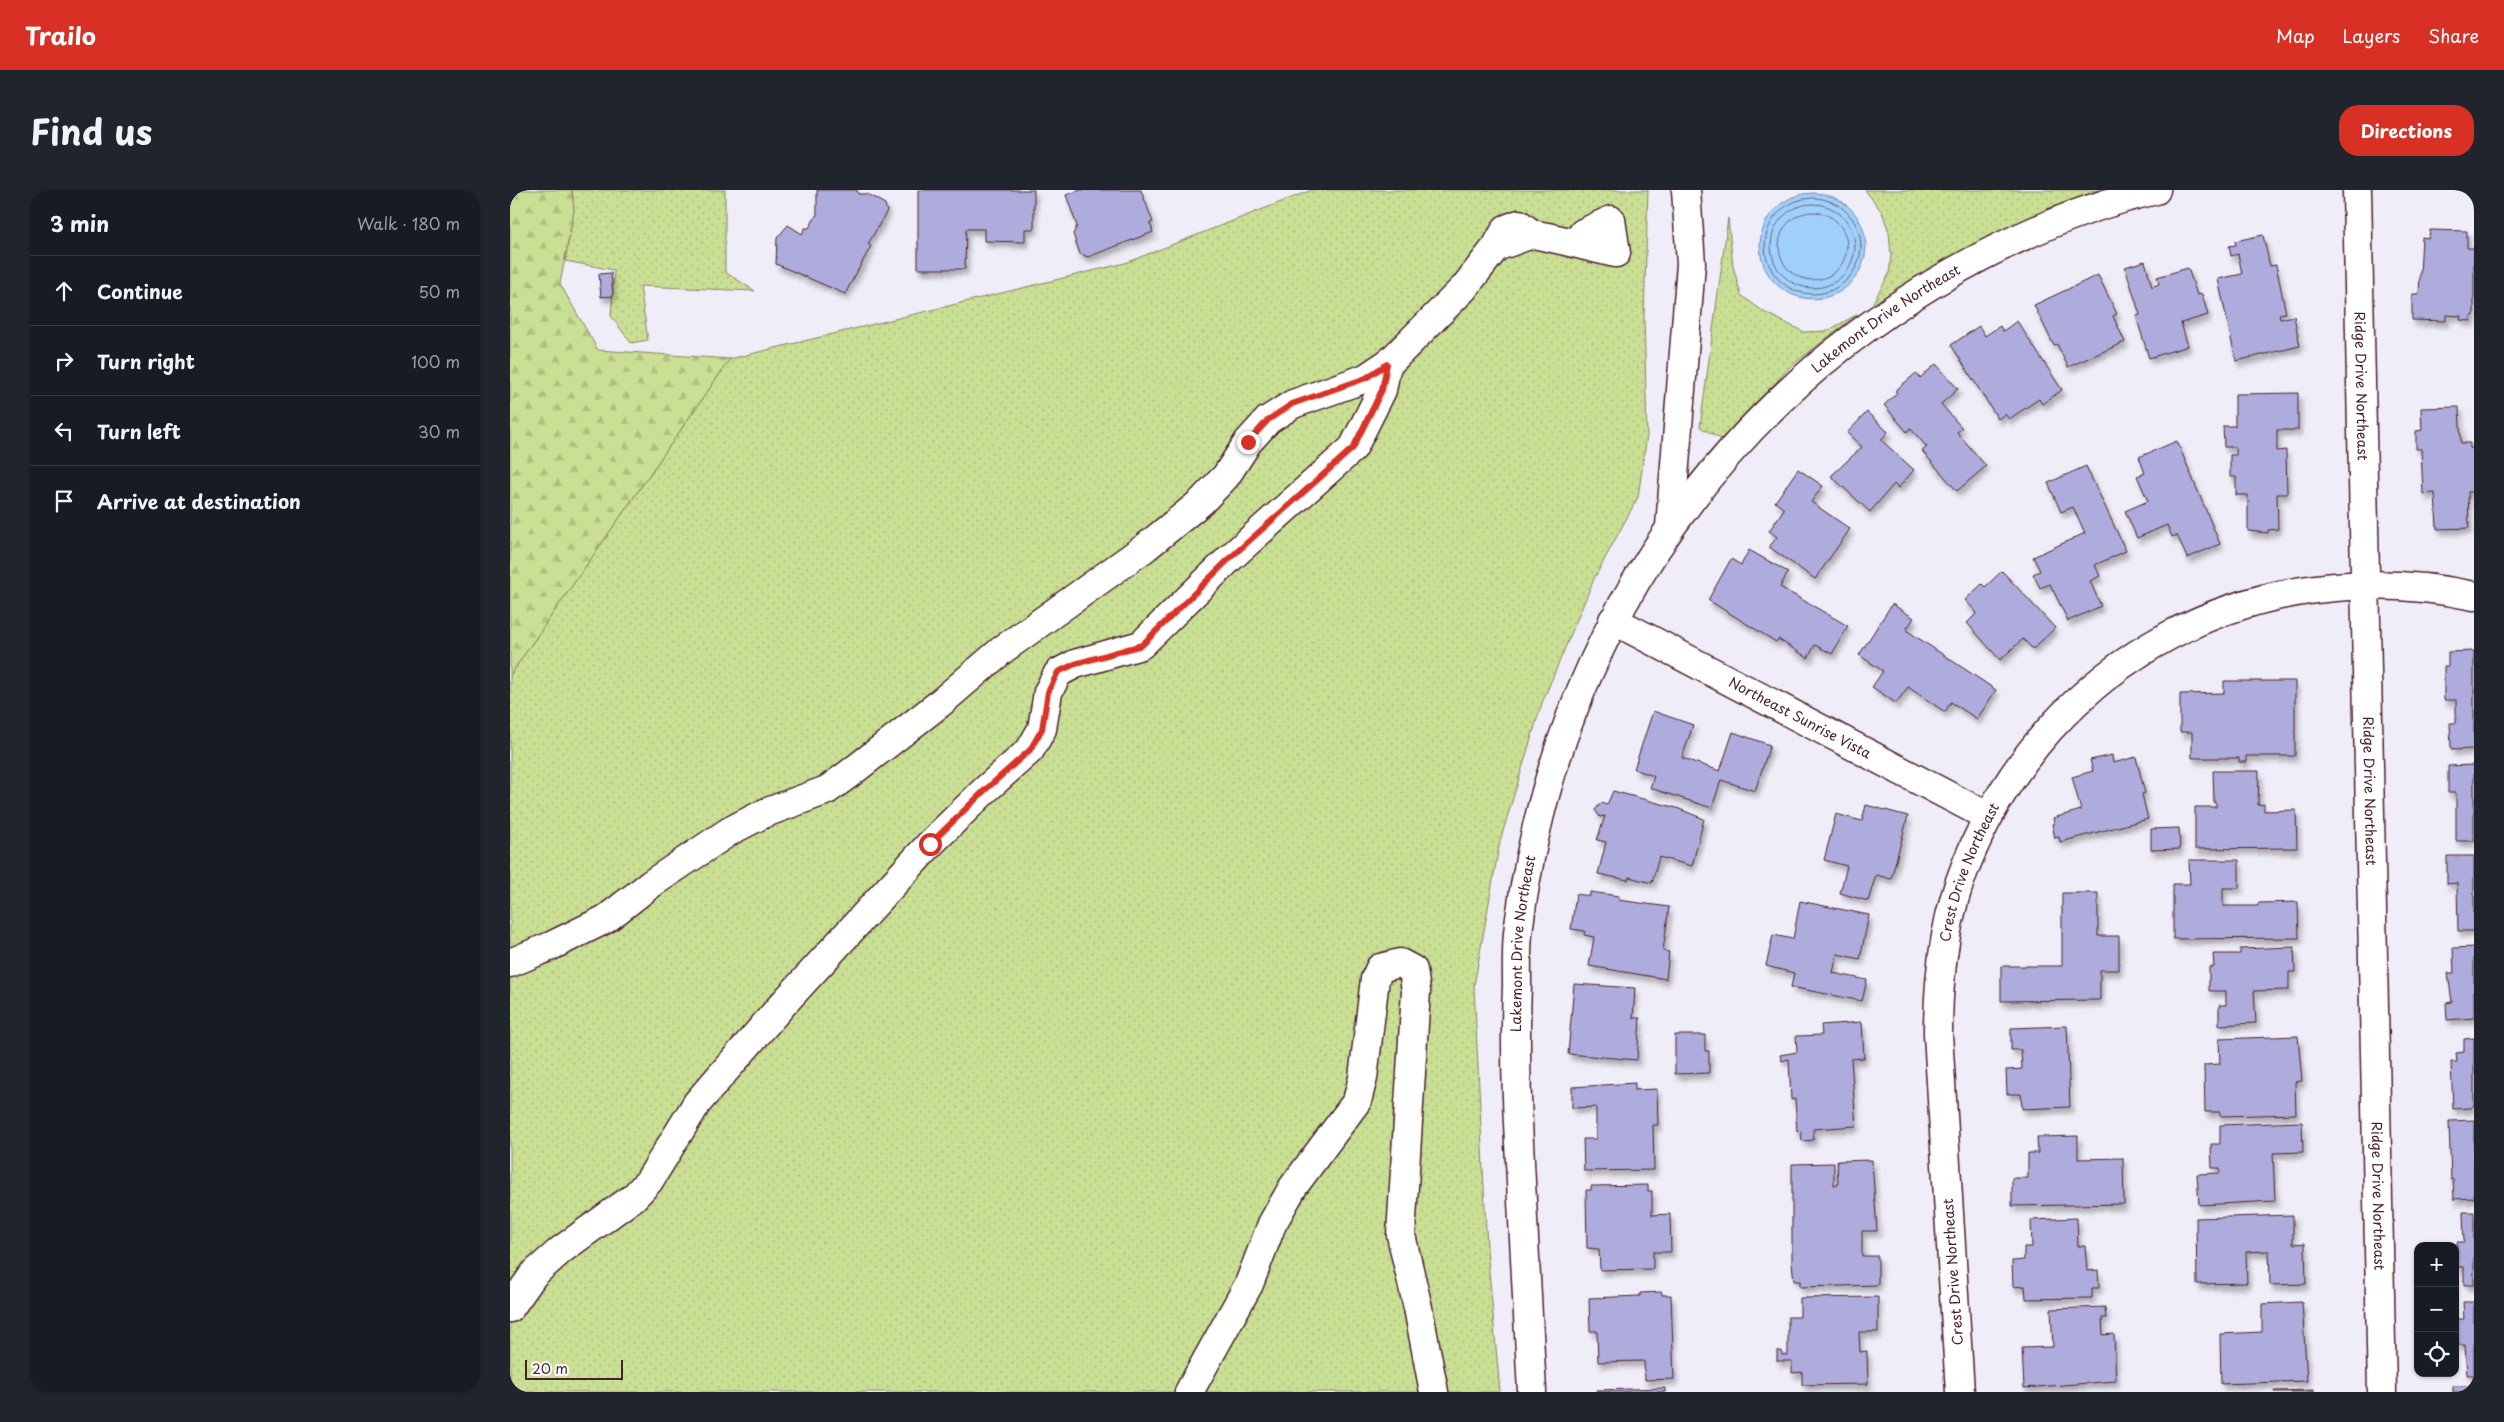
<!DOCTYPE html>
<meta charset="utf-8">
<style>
:root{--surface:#171b24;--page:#20242c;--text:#f1f3f6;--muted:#9ea1a6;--line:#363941;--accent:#d93025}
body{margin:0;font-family:"Playpen Sans",sans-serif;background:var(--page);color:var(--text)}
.controls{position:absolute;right:15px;bottom:15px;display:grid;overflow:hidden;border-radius:10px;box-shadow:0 1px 4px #0004}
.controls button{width:45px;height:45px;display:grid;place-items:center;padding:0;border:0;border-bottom:1px solid var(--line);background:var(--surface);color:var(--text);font:25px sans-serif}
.scale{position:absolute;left:15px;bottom:12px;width:98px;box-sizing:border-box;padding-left:5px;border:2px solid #4a1f2b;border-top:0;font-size:14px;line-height:18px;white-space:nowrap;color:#4a1f2b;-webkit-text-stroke:4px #fff;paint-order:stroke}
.stop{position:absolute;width:15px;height:15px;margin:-11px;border:4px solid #d93025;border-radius:50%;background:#fff}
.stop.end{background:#d93025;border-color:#fff;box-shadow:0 1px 5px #0008}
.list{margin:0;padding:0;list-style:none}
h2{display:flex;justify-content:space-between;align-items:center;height:65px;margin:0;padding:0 20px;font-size:21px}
h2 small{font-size:16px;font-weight:400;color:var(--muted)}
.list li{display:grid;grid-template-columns:32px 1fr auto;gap:15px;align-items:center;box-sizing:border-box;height:70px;padding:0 20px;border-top:1px solid var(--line)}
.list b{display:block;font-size:19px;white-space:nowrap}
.list em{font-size:16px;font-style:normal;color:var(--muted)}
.icon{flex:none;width:28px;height:28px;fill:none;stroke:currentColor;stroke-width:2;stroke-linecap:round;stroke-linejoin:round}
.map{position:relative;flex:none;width:1964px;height:1202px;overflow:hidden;border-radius:20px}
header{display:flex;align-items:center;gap:30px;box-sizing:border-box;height:70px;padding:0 25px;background:var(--accent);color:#fff}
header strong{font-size:24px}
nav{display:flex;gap:28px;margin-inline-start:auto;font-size:18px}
.intro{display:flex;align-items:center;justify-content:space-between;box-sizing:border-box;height:120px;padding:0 30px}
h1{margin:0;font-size:35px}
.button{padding:12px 22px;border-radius:20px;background:var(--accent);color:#fff;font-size:18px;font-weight:700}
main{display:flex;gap:30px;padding:0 30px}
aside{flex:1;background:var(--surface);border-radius:20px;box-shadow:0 1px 4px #0004}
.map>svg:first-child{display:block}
.grass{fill:url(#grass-dots);stroke:#8a7f60}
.forest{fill:url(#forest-firs);stroke:#8a7f60}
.water{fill:#9fd0fc;stroke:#7d89a8}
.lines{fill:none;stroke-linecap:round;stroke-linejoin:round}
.shore{stroke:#6c667f;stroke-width:1}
.building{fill:#aeacdd;stroke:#4a1f2b;filter:url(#shadow)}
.minor-casing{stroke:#4a1f2b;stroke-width:31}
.minor{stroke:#fff;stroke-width:28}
.route{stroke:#d93025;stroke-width:6}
.labels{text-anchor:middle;stroke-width:4;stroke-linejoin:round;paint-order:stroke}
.street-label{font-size:14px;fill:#4a1f2b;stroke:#fff}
</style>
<header>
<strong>Trailo</strong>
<nav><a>Map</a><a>Layers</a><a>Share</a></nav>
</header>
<div class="intro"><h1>Find us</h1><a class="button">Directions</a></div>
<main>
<aside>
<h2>3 min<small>Walk · 180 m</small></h2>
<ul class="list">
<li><svg class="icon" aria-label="ahead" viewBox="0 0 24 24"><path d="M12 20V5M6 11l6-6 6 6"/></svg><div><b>Continue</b></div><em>50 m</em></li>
<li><svg class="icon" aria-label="right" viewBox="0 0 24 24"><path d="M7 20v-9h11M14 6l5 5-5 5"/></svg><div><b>Turn right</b></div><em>100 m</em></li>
<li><svg class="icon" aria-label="left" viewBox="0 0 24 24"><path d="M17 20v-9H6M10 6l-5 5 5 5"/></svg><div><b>Turn left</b></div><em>30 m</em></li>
<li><svg class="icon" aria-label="arrive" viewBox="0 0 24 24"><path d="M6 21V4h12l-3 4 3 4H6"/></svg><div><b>Arrive at destination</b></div></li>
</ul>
</aside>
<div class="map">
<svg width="1964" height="1202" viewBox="0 0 1964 1202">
<defs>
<pattern id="grass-dots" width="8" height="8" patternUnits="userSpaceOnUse" patternTransform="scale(1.25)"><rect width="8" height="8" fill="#c9df94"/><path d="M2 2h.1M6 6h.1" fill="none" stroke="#aebf80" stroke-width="1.8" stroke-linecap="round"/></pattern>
<pattern id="forest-firs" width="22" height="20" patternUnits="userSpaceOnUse" patternTransform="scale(1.25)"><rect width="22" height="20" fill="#c9df94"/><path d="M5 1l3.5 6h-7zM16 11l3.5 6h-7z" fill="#aebf80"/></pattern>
<filter id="shadow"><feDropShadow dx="3" dy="5.5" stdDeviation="2.5" flood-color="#0004"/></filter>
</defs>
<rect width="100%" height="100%" fill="#efeef8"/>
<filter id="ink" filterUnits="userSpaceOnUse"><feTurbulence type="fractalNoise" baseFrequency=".02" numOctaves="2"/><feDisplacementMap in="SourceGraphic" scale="10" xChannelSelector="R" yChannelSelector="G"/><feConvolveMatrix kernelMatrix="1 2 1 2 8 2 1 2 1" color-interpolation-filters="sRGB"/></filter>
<g filter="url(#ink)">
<g class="grass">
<polygon points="62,0 215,0 215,82 245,101 130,96 138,150 121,153 101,126 104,80 55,71 64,20"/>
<polygon points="802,0 1138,0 1134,126 1137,245 1128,307 1084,389 1032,513 990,651 964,796 977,1059 990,1202 0,1202 0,485 220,169 615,73"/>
<polygon points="1355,0 1589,0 1480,45 1360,118 1379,84 1381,65 1379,42 1372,22"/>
<polygon points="1218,28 1223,76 1231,105 1254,122 1294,142 1317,141 1348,124 1281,176 1213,250 1190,237"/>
</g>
<polygon class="forest" points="0,0 62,0 64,20 50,94 88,160 220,169 0,485"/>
<circle class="water" cx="1303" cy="56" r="53"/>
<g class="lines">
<g class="shore">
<circle cx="1303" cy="56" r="48"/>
<circle cx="1303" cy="56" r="42"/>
<circle cx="1303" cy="56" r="34"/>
</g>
</g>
<g class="building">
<polygon points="307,0 347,0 348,4 357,4 375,14 377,21 358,54 361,56 335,104 266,74 267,48 278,35 292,44 295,38 299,38 307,24"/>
<polygon points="408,0 524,0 524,39 515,39 515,52 474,51 474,39 456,39 455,79 408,79"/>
<polygon points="570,0 631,0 643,32 640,33 643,42 578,67 570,64 563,44 567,36 556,5"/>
<polygon points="1920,40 1957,41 1957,58 1964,58 1964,126 1961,126 1961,131 1950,130 1951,126 1936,125 1936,131 1902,130 1902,104 1909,104 1912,47 1919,48"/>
<polygon points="1753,45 1760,76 1766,75 1776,123 1769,124 1770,129 1784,126 1790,156 1726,171 1708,89 1732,84 1728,64 1721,66 1719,56 1726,55 1725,51"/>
<polygon points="1635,71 1642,97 1649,94 1647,87 1678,78 1687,105 1692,104 1698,125 1671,133 1678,156 1639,168 1626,126 1630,125 1615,77"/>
<polygon points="101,83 103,106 91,107 89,84"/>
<polygon points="1588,85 1607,124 1603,126 1615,152 1558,177 1547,154 1544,156 1524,115"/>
<polygon points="1507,131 1552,200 1532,214 1529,209 1499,229 1495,224 1488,229 1441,155 1469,136 1475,146 1490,136 1493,141"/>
<polygon points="1426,174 1448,199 1431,214 1452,238 1447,242 1476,276 1447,301 1412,261 1417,257 1400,238 1397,242 1374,215 1387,203 1385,201 1406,183 1410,188"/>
<polygon points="1788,203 1788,240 1767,240 1767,261 1776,260 1777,304 1767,304 1768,339 1758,340 1758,343 1738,341 1738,305 1726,305 1726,287 1720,287 1720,265 1726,265 1726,257 1714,257 1713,236 1725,236 1725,204"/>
<polygon points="1949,217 1951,253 1960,253 1960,258 1964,258 1964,302 1958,302 1959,338 1927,339 1925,303 1913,304 1911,259 1906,259 1906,241 1912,240 1911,218"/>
<polygon points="1357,222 1378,242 1371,250 1404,280 1388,298 1384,294 1360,322 1321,286 1352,257 1337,243"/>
<polygon points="1667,251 1710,354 1677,368 1667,345 1662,347 1657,335 1627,348 1615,321 1638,311 1627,286 1635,283 1629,267"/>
<polygon points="1576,276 1616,361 1585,375 1590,386 1580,391 1591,416 1558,431 1540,394 1530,398 1523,384 1530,381 1523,367 1575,343 1563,317 1551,322 1538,293"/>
<polygon points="1288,279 1313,296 1301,312 1340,339 1305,389 1259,357 1267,347 1259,341 1274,319 1265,312"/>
<polygon points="1239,360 1278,382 1270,397 1338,436 1322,464 1305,455 1298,468 1268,449 1266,452 1198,410 1221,369 1231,375"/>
<polygon points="1492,381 1545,438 1523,459 1513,449 1490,470 1457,433 1467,423 1455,410 1472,394 1475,397"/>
<polygon points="1382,414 1404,428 1396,440 1486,500 1467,529 1441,512 1435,522 1398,497 1386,513 1362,497 1373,481 1349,465"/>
<polygon points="1964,461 1964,559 1941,560 1940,533 1946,533 1946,510 1934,510 1934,476 1938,476 1938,462"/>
<polygon points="1714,491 1785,491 1785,566 1736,566 1736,572 1729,572 1729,568 1682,568 1682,542 1670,542 1670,504 1714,503"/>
<polygon points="1143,521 1183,535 1172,568 1210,581 1223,542 1260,555 1245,601 1211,590 1202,618 1140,598 1144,586 1124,579"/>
<polygon points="1602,565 1603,573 1626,567 1635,603 1632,604 1638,629 1550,652 1549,647 1545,648 1542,634 1544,633 1543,628 1571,620 1562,587 1583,581 1580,570"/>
<polygon points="1964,575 1964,651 1946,651 1946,603 1938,603 1938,576"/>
<polygon points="1703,581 1749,581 1748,615 1754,614 1754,621 1786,620 1787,658 1685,659 1685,617 1706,617 1706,613 1704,613"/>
<polygon points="1103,601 1167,618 1194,629 1182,676 1149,667 1142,693 1119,687 1118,690 1088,684 1096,652 1087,650 1095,626 1090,627 1085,620 1091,613 1097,615"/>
<polygon points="1356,615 1398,626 1381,689 1366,685 1358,711 1330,703 1337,676 1314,670 1326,624 1352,631"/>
<polygon points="1669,638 1670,659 1641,660 1641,639"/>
<polygon points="1937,666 1964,666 1964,741 1948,741 1947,693 1937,694"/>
<polygon points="1679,670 1729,670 1729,698 1713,698 1713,716 1748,716 1748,713 1788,712 1789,748 1663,749 1663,694 1680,694"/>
<polygon points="1080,702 1109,706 1108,710 1159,717 1153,761 1159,762 1156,789 1079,776 1084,747 1074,745 1075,741 1061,739 1066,704 1080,706"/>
<polygon points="1552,703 1588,703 1588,746 1609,746 1609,780 1590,780 1590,810 1491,811 1491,776 1552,776"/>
<polygon points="1290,711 1359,725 1350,769 1327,764 1323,783 1357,790 1352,811 1281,797 1284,783 1256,776 1263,745 1283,749"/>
<polygon points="1784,757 1785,782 1779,782 1779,800 1744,801 1746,833 1709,835 1709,815 1716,815 1716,801 1699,801 1699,777 1704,777 1703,764 1730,764 1730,759"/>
<polygon points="1964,757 1964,828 1937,830 1936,813 1942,812 1938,783 1944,783 1943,758"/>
<polygon points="1064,794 1125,798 1123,828 1130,828 1127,870 1058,864"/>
<polygon points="1352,832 1354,868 1341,869 1346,936 1303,939 1304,950 1292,951 1291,941 1287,942 1285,909 1281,910 1279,869 1272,871 1270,865 1287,862 1286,846 1312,845 1311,835"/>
<polygon points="1557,836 1560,917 1512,919 1511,904 1497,904 1496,880 1512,879 1511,860 1501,860 1501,838"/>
<polygon points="1165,845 1195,845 1195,861 1199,861 1199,883 1165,884"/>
<polygon points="1788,846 1792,891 1785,892 1786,924 1710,926 1710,922 1695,922 1694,875 1710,874 1709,849"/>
<polygon points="1964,848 1964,915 1961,918 1943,919 1941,872 1947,872 1946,863 1954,862 1954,849"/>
<polygon points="1125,893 1125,900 1147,899 1148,935 1143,935 1144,980 1074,981 1073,949 1086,949 1086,917 1062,918 1062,897"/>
<polygon points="1964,930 1964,1008 1944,1009 1943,989 1941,990 1939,931"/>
<polygon points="1792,932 1793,962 1763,963 1765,1011 1689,1015 1687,984 1710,983 1710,978 1702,978 1701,954 1710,954 1710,935"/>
<polygon points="1568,946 1568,969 1613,968 1614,1014 1502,1016 1502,988 1518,988 1518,963 1528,963 1527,947"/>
<polygon points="1362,970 1367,1041 1352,1041 1352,1066 1368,1066 1368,1095 1290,1097 1290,1091 1284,1091 1282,1073 1282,974 1324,973 1324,995 1328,995 1327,971"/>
<polygon points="1138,995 1138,1001 1142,1001 1142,1025 1160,1024 1161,1062 1143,1062 1143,1079 1090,1080 1089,1059 1077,1058 1076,1000 1081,1000 1081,996"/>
<polygon points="1953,1022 1964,1022 1964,1095 1954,1095 1954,1077 1947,1077 1947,1052 1954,1052"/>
<polygon points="1783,1025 1783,1054 1795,1053 1796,1094 1760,1095 1759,1061 1736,1062 1737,1093 1687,1094 1686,1028"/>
<polygon points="1567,1028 1568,1056 1575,1056 1577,1081 1588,1080 1589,1098 1582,1098 1582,1108 1516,1109 1515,1096 1503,1097 1502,1071 1514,1070 1514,1057 1522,1057 1521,1030"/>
<polygon points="1152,1102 1152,1105 1161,1105 1164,1189 1135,1190 1134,1171 1088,1172 1087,1141 1080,1141 1079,1108 1130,1106 1130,1103"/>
<polygon points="1368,1107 1368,1142 1349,1142 1350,1162 1357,1161 1358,1194 1292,1195 1292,1182 1282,1183 1282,1171 1267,1171 1267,1161 1272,1161 1272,1165 1278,1165 1278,1127 1290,1127 1290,1108"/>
<polygon points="1792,1112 1797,1191 1711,1194 1710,1144 1752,1142 1752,1114"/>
<polygon points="1953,1112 1964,1112 1964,1185 1957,1185 1955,1155 1947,1155 1946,1129 1954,1129"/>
<polygon points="1595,1117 1596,1128 1592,1128 1593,1145 1604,1144 1606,1191 1514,1198 1512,1158 1543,1157 1541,1119"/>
<rect x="1943" y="1196" width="21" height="6"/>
<polygon points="1155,1198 1155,1202 1087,1202 1087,1200"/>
<polygon points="1804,1200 1804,1202 1764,1202 1764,1201"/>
</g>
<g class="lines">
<defs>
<g id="minor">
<path id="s1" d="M1847 0 1872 1202"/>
<path d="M1022 44C1051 49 1078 57 1106 63L1101 30 1073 43 1071 54"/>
<polyline points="1160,337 1181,74 1176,0"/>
<path id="s2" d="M1103 430 1477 626"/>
<polyline points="0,773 41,756 96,729 141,694 220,641 255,623 317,600 339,584 429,514 492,460 636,357 691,312 716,286 738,252 758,230 783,214 856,188 880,172 954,98 986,57 996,39 1009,34 1022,44 986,57"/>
<polyline points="0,1118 24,1084 51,1060 124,1007 139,991 187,913 273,814 420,654 474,601 520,560 532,539 538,502 548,483 565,474 631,455 720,368 843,258 872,200 877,174"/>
<polyline points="679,1202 739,1094 762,1034 783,997 847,911 853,888 865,789 870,778 890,773 903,780 906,801 891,1045 908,1118 924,1202"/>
<path id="s3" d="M1022 1202C1018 1119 1013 1036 1009 953 1006 900 1005 848 1007 795 1007 775 1006 754 1009 735 1044 465 1190 234 1424 93 1493 52 1568 18 1646 0"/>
<path id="s4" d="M1450 1202 1428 844C1428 787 1434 729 1456 675 1539 468 1747 359 1964 406"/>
</g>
</defs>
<use href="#minor" class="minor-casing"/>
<use href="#minor" class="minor"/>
</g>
</g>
<g class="lines" filter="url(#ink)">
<polyline class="route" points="420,654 474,601 520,560 532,539 538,502 548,482 565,474 632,455 720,368 843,258 872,200 877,174 856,188 782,214 758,230 738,252"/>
</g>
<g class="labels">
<g class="street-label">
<text dy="5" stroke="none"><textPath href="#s3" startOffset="1199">Lakemont Drive Northeast</textPath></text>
<text dy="5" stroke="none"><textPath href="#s1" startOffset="196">Ridge Drive Northeast</textPath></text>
<text dy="5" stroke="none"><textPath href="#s2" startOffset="211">Northeast Sunrise Vista</textPath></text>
<text dy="5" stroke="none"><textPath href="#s1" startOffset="601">Ridge Drive Northeast</textPath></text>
<text dy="5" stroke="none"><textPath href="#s4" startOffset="525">Crest Drive Northeast</textPath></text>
<text dy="5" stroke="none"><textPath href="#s3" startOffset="449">Lakemont Drive Northeast</textPath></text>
<text dy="5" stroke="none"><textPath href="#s1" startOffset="1006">Ridge Drive Northeast</textPath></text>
<text transform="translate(1443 1082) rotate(-94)" y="5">Crest Drive Northeast</text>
</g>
</g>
</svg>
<div class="controls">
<button>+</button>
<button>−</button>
<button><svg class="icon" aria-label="locate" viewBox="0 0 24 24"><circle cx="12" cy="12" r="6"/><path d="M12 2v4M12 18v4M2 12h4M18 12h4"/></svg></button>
</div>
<div class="scale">20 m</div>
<div class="stop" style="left:420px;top:654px"></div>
<div class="stop end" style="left:738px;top:252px"></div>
</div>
</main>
